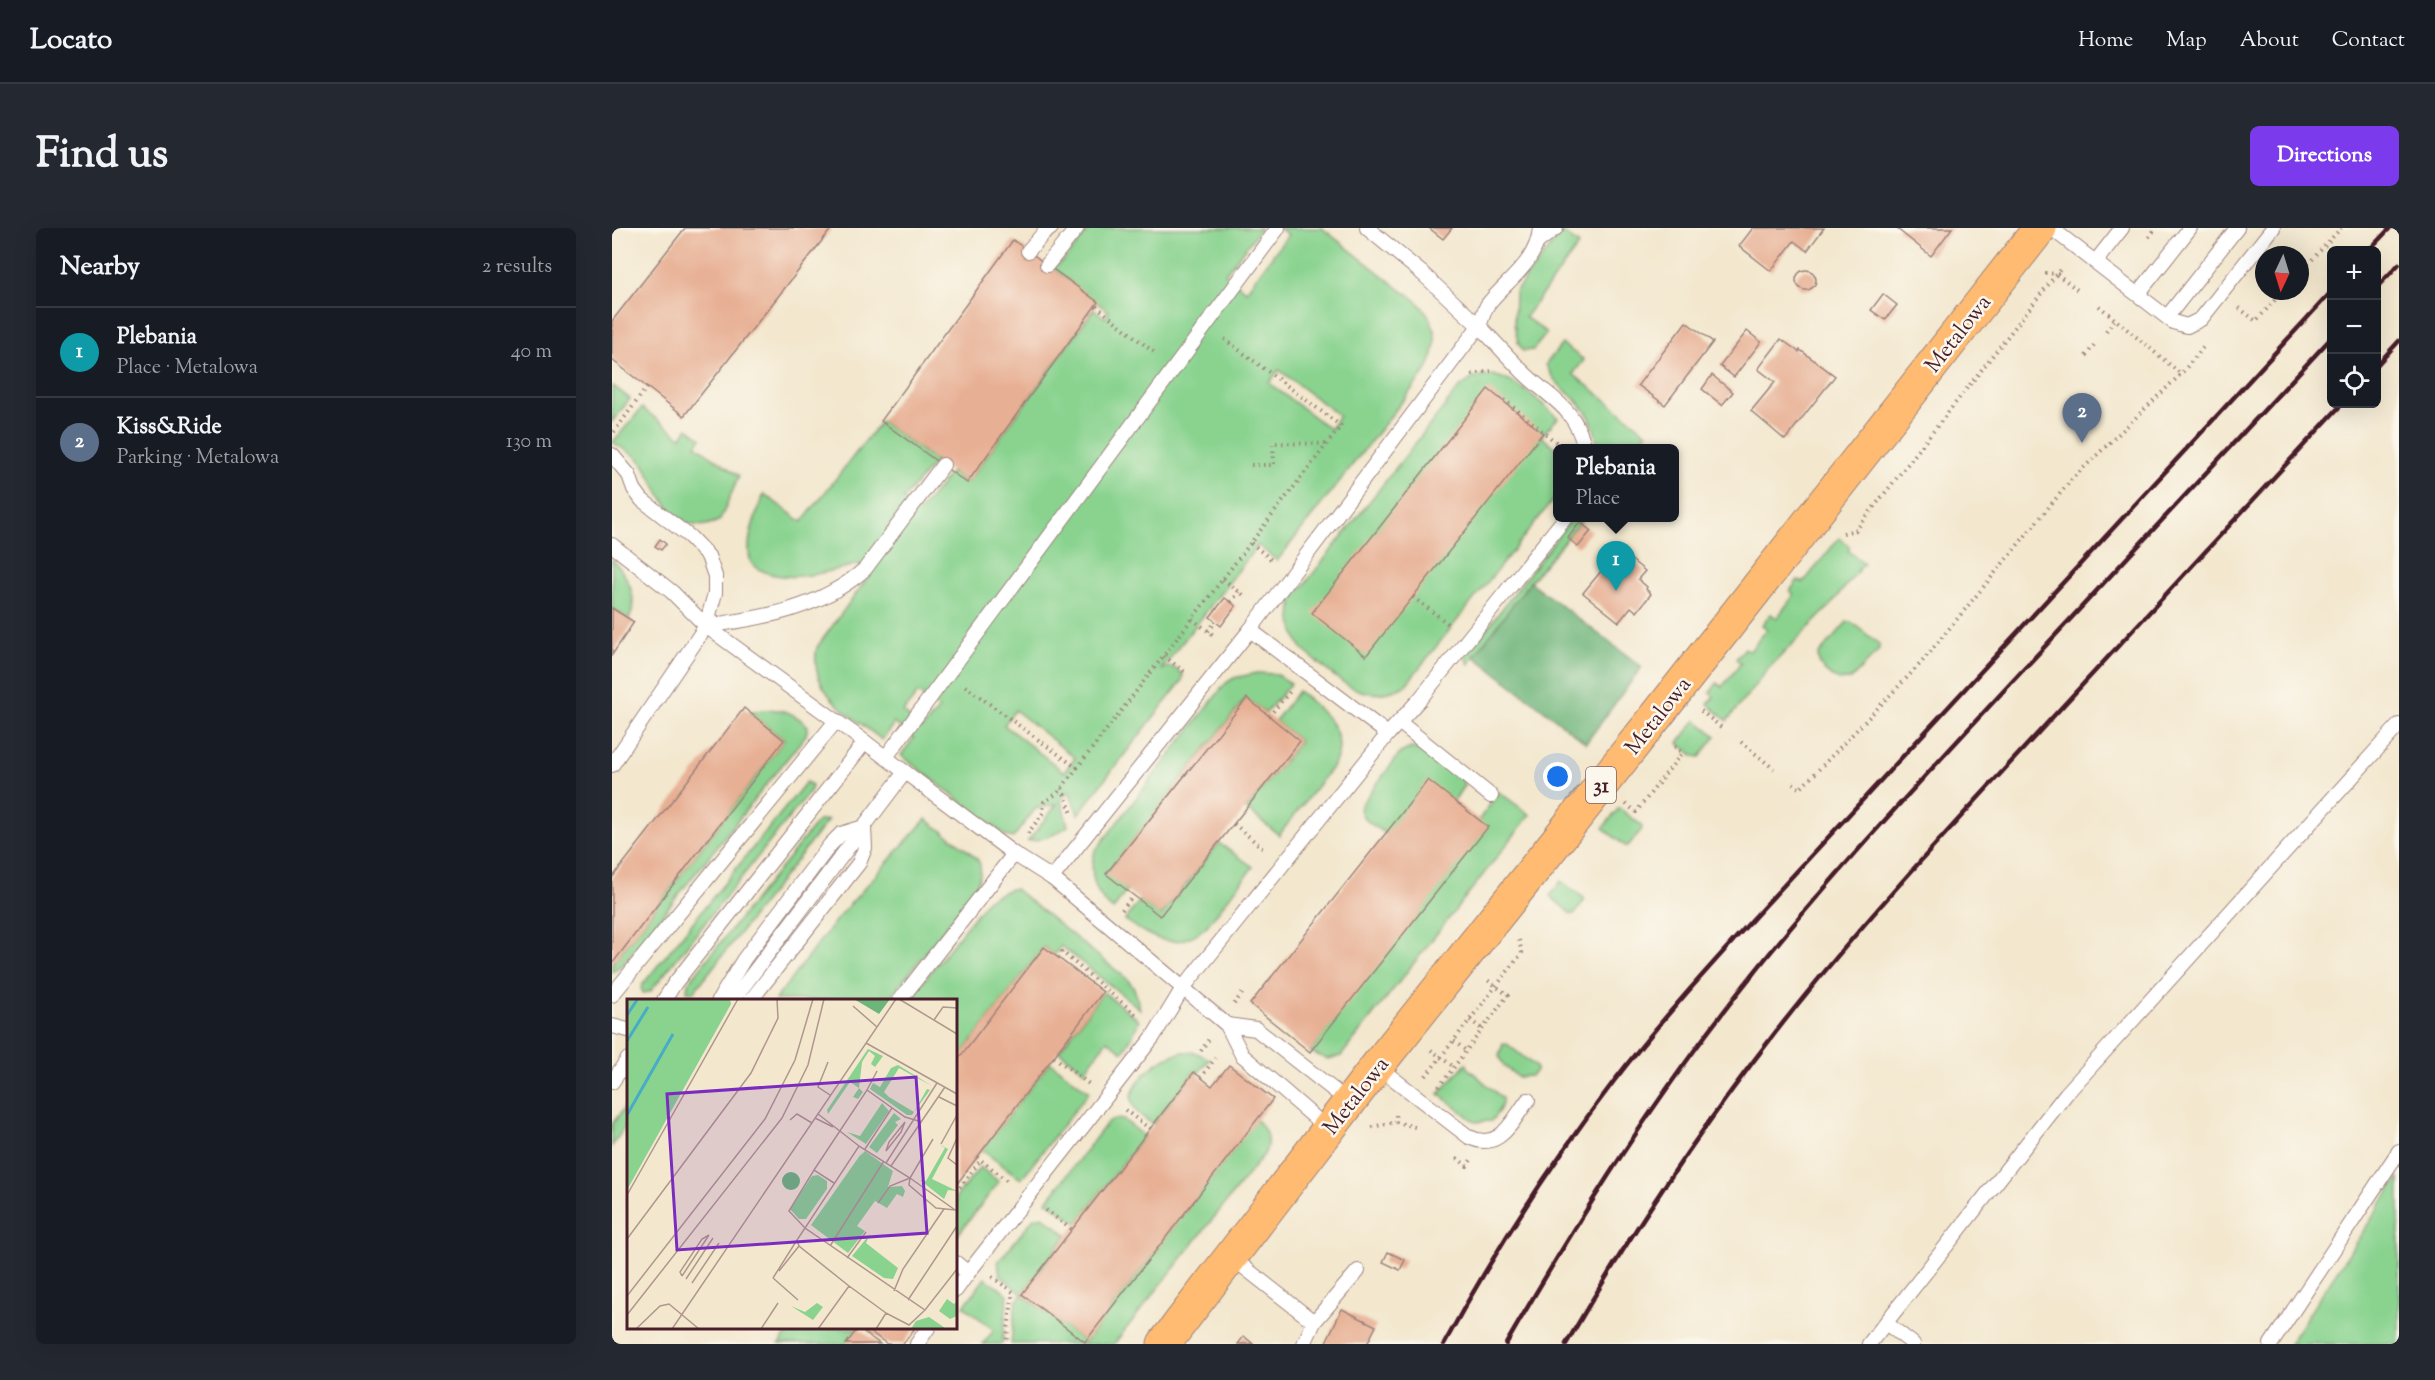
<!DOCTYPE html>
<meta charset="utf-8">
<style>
:root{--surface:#171b24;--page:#242831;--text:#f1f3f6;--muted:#9ea1a6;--line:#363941;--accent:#7c3aed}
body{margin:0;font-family:"Sorts Mill Goudy",serif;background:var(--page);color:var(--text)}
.controls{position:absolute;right:18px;top:18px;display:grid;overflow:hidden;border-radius:9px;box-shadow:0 6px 24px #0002}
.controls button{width:54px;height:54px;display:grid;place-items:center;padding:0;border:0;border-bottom:2px solid var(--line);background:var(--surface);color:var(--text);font:30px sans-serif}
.compass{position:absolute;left:1643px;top:18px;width:54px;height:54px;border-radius:50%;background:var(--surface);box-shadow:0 6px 24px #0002;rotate:184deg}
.you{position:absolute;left:946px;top:549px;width:21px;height:21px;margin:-15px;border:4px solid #fff;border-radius:50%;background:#1a73e8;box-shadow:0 0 0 9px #1a73e833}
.badge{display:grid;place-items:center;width:39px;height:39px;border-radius:50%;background:var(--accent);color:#fff;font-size:20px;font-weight:700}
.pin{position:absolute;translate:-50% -50px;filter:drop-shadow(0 2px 3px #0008)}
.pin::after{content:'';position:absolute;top:32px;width:21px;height:18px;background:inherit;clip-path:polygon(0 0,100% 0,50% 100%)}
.popup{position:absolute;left:941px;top:216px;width:126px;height:78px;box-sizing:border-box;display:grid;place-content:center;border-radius:9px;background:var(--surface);filter:drop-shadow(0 2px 4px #0005);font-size:20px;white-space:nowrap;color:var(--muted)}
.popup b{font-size:22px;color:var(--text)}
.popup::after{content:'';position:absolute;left:50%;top:100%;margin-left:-12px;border:12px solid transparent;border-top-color:var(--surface)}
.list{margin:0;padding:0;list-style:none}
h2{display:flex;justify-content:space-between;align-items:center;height:78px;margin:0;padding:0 24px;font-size:26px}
h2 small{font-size:20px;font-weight:400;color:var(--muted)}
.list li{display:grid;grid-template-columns:39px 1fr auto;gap:18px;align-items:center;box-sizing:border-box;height:90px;padding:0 24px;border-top:2px solid var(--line)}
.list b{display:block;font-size:22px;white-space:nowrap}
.list p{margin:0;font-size:20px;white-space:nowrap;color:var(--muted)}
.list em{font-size:20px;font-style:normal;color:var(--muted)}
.icon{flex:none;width:33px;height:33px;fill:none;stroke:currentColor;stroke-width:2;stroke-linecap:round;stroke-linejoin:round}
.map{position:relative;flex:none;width:1787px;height:1116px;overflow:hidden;border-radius:9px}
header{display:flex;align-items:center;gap:36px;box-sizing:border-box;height:84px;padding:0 30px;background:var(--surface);border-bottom:2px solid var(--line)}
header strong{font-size:28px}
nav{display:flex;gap:33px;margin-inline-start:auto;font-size:21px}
.intro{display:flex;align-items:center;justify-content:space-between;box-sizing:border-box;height:144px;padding:0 36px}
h1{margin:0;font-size:42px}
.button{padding:15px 27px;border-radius:9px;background:var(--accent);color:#fff;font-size:21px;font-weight:700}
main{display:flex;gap:36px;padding:0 36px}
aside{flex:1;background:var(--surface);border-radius:9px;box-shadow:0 6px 24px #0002}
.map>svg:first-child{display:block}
.green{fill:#89d38f;stroke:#6a795d;stroke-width:1.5;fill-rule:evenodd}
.forest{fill:#6eb57a;stroke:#5c6a52;stroke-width:1.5}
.building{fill:#e7af93}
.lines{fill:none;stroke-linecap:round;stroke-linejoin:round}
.lane-casing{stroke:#9e837c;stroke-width:16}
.primary-casing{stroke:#9e837c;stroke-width:35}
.path{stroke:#9e837c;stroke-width:4;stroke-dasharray:1.5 4.5;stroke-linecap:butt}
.lane{stroke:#fff;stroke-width:14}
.primary{stroke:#ffbb71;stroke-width:33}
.rail{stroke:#4a1f2b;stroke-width:4.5}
.labels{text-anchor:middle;stroke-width:5;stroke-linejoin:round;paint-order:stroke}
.shield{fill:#fbf7ec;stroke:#7f6065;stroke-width:1.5}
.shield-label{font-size:21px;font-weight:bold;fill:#4a1f2b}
.street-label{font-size:22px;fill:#4a1f2b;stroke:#fbf7ec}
.inset-river{fill:none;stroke:#47acc6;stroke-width:3}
.inset-road{fill:none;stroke:#af978d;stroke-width:1.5}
.view{fill:#7b2cbf;fill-opacity:0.15;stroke:#7b2cbf;stroke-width:3}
.inset-edge{fill:none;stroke:#4a1f2b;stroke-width:3}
</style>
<header>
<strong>Locato</strong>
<nav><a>Home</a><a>Map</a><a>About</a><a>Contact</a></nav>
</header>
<div class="intro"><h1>Find us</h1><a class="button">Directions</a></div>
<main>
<aside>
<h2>Nearby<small>2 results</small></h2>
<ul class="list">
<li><span class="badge" style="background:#0f9aa8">1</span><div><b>Plebania</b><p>Place · Metalowa</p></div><em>40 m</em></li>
<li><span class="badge" style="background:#5c6f8a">2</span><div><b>Kiss&amp;Ride</b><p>Parking · Metalowa</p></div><em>130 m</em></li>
</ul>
</aside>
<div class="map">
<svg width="1787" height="1116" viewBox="0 0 1787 1116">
<rect width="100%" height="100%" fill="#fbf7ec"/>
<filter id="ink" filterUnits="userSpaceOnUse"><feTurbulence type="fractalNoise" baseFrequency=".0167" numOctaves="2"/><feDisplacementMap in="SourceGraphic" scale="12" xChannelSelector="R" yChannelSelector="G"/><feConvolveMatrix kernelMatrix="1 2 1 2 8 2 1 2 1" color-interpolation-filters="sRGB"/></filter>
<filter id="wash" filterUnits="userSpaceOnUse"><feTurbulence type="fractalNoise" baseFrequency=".008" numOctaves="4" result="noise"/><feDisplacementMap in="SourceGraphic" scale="24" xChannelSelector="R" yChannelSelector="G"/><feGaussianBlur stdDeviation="1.35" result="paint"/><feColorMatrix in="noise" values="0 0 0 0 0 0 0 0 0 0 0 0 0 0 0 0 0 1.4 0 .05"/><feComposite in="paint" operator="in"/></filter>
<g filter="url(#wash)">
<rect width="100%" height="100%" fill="#f3e7ce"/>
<g class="green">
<path d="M479 0H649L613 46 634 63 676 7 667 0H710L794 66 795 65C824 87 831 111 814 143L665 333 646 317 549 442C559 437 562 438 571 447L570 453 466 586 457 563 449 572 456 598C444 607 431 612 416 613L445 576 423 581 401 610 394 608 289 527 302 510 282 495 270 512C239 487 195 464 205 419L259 345 246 336C217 344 164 360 139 335 132 312 144 288 152 266L190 294 269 193 324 233 291 271 307 284 339 244 355 255 482 81 493 90 497 84 440 40 451 33ZM667 142 727 188 718 201 657 155ZM306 465 327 481 310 501 291 484ZM403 482 463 530 452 544 392 497Z"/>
<polygon points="950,4 967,17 913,89 935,105 921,122 911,123 906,114 902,96 903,64"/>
<path d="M950 116 972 132 961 146 1035 205 1023 220H986C984 206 981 191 971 180 957 162 943 160 934 136Z"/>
<path d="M881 147C908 154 926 172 946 190L929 208 945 221V267L793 458C749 480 725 449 692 423 680 407 677 391 681 371L846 161 861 150Z"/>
<polygon points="0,157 18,171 0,194"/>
<path d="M30 180 69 209 76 200 89 210 84 217 127 248 108 292C64 315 48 262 31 236 24 225 10 222 1 214Z"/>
<polygon points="960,290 971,290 918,354 857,436 853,429"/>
<polygon points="1227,310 1238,319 1236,323 1252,335 1218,378 1157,440 1115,493 1096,476 1102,469 1098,465 1105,455 1110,459 1129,435 1124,431 1133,420 1138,423 1155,401 1150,397 1159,386 1165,390 1182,367 1178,363 1186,352 1191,355"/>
<path d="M0 331C15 347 28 370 17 391L0 380Z"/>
<path d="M1235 394H1239L1267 416V422L1239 451C1225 456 1206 443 1206 427Z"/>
<path d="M645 445 663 446 679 455 654 485 634 470 495 645 515 662 501 682C483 668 476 645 483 623L614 455 622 450Z"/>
<path d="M686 463C709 481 740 506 721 538L667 607 634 581 688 513 663 493Z"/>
<path d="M150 482C170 480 181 484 196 498L194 507 12 735 0 744V736L172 512 138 485Z"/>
<polygon points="1084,492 1104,508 1088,529 1082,528 1066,515"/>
<path d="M799 520 813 523 851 552 852 557 842 573 774 606C763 598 745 591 749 577L788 525Z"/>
<polygon points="194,554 200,557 199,562 38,764 31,765 29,760 31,756"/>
<polygon points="887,564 918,587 729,828 715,831 698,824"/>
<polygon points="1007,580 1029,597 1030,601 1016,618 1013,618 991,600"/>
<path d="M314 591C324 599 363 625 367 634 371 643 366 653 363 662L276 772H163L224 692Z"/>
<polygon points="216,592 84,761 81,764 75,763 76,755 206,593"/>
<path d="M607 615 641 639 594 699C563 725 541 711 513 692L528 672 549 688Z"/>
<polygon points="949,653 972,670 972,673 963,686 959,686 938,668"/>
<polygon points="398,661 403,661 515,751 522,760 528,781 449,718 442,727 432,719 344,834 344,772 297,772 376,671"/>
<polygon points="491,764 527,792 521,807 511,824 495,812 473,843 447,823"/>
<polygon points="891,816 895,816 924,839 924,843 919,848 906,849 892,838 887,828"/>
<path d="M571 824H582L598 831 585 846 582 844 541 896C530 889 520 883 519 868 529 845 546 830 571 824Z"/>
<polygon points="438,834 477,864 409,951 370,922"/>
<path d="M854 835 857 841 890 870C891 880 885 885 879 893L863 894 827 866Z"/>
<polygon points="16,875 16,894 0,918 0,896"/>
<polygon points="503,891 512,892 532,908 465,995 435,973 495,895"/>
<path d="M644 892C655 901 658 912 653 925L502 1116H399L404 1074 410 1066 388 1047 386 1034 422 990 431 988 455 1007 410 1066 473 1114Z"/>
<polygon points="368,939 387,954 344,1009 344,969"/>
<polygon points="1787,949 1787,1116 1677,1116"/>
<polygon points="373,1050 396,1066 390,1116 371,1116 382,1102 352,1078"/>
<polygon points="179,1100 247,1100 234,1116 167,1116"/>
</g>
<polygon class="forest" points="918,354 1030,439 974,515 862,428"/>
<g id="blocks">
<g class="building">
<polygon points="73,0 220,0 72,188 0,132 0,93"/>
<polygon points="817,0 840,0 831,11"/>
<polygon points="1141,0 1212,0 1195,23 1182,13 1159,43 1127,18"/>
<polygon points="1284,0 1340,0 1319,28"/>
<polygon points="401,12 486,74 355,255 269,193"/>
<circle cx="1194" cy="52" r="10"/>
<polygon points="1271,66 1285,77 1273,92 1259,82"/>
<polygon points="1074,94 1101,114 1053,177 1026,157"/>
<polygon points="1135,103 1149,114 1122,149 1108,138"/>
<polygon points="1169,111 1187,124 1188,122 1223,148 1173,212 1139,183 1163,154 1146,141"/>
<polygon points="1100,147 1121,164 1110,177 1090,161"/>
<polygon points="876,161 931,205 754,428 700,385"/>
<polygon points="968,294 979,303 966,319 956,310"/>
<polygon points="48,311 54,316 49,322 43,318"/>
<polygon points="1016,329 1033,343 1026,351 1035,359 1034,361 1039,366 1025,384 1019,379 1007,394 971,365 1000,330 1009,338"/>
<polygon points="613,370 624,378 609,398 598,389"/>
<polygon points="0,380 22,394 0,427"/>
<polygon points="635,470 688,513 548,688 494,646"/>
<polygon points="132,480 172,512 0,736 0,650"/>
<polygon points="816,552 876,599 698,824 638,776"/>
<polygon points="432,719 491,764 344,957 344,834"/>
<polygon points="617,837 661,871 473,1114 410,1066 582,844 600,858"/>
<polygon points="776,1024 793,1032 788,1042 771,1034"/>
<polygon points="730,1081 764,1098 755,1116 713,1116"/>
<polygon points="246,1100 268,1116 234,1116"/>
<polygon points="253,1100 303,1100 291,1116 275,1116"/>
<polygon points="632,1108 641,1116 626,1116"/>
</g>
</g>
</g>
<g filter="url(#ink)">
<use href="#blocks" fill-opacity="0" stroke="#9e837c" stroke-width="1.5"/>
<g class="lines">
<defs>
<g id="lane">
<path d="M928 0C925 35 896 51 876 76 872 82 870 91 867 98 882 113 897 130 912 145 941 173 962 178 973 220"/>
<polyline points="1439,0 1561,94 1575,98 1589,91 1661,0"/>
<polyline points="927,13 944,0"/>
<polyline points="416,23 431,6 439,0"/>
<polyline points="1484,33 1510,0"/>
<polyline points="435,37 465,0"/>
<polyline points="1526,66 1578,0"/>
<polyline points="1555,89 1625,0"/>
<polyline points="0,227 17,247 22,261 30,272 78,309 96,328 103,348 103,365 94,398 0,537"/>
<polyline points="0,317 60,364 94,398 253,514 402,626 440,650 638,402 867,98 811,46 755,0"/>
<path d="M94 398C151 390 208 381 253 341L331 237"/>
<polyline points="638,402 776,506 808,471 953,290"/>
<polyline points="787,494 879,568"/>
<polyline points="274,529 666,0"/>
<polyline points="440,650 615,797 630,827 716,901"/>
<polyline points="0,767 224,493"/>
<polyline points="52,772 63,755 253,514"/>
<polyline points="107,772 132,731 218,617 229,606 252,599 253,620 247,635 139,772"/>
<polyline points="121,772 293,544"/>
<polyline points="288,772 402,626"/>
<polyline points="615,797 644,801 737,874"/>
<polyline points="0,798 16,802"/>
<path d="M765 838 857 909C888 924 899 894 916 872"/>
<polyline points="0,854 16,831"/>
<polyline points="619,1029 702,1094 692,1116"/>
<polyline points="344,1035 356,1045 541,809 571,760 776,506"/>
<polyline points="344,1062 356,1045"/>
<polyline points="702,1094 746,1043"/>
<polyline points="1274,1095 1301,1116"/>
<polyline points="305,1116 316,1100"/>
<polyline points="1257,1116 1454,866 1787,497"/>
<polyline points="1659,1116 1787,923"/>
</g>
<polyline id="primary" points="552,1116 765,838 1046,486 1428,0"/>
</defs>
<use href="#lane" class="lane-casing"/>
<use href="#primary" class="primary-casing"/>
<g class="path">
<polyline points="1537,9 1544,0"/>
<polyline points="1433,45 1445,46 1468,64"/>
<polyline points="1688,45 1729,0"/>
<polyline points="484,78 544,126"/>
<polyline points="1487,78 1569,146"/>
<polyline points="1627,80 1644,93 1671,63"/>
<polyline points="1494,103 1503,91"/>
<polyline points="1474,128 1482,117"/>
<polyline points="860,146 879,143"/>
<polyline points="888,171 889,169 946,216"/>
<polyline points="2,204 35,159"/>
<polyline points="639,237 662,237 661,215 716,216"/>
<polyline points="1231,305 1244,302 1450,39"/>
<polyline points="639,315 662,334"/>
<polyline points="611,351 634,369"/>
<polyline points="801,369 839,398"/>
<polyline points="619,374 627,364"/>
<polyline points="580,391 604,409"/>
<polyline points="596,403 604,394"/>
<polyline points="552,428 574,445"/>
<polyline points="353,458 465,540 446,565 432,574 431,585 414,608"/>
<polyline points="1089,483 1110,500"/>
<polyline points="657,488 680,461"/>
<polyline points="1129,514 1162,541"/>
<polyline points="465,540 729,198 611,110"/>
<polyline points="1181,555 1188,561 1309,435 1460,251 1569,146 1593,117"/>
<polyline points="450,560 461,588"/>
<polyline points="1014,576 1024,584 1070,525 1061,517"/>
<polyline points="622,596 654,623"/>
<polyline points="510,682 521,668"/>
<polyline points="446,730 450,724 527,789"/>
<polyline points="622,776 633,762"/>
<polyline points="858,792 870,801"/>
<polyline points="842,813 853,822"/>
<polyline points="819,822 842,839"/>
<polyline points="589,823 597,811"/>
<polyline points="442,829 477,856"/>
<polyline points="814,848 910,725 907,712"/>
<polyline points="589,850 603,830"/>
<polyline points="827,859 896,767 874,751"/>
<polyline points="513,882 538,901"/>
<polyline points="784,894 803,899"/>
<polyline points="760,899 784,894 784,887"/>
<polyline points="365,929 398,955"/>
<polyline points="845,930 855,938 859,932"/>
<polyline points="344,964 369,932"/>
<polyline points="434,982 460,1002"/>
<polyline points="380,1049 401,1064 394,1116"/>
</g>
<use href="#lane" class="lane"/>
<use href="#primary" class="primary"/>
<g class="rail">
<polyline points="1757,22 1778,0"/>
<polyline points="1764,60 1787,36"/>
<polyline points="1764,138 1787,113"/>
<path d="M832 1116C882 1024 938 937 1002 853 1048 793 1099 737 1150 681L1720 63"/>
<path d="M894 1116C960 1002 1029 891 1109 787 1194 675 1290 573 1385 470 1497 350 1608 229 1720 109"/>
<path d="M954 1116C1017 1008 1086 904 1163 805 1241 705 1327 612 1413 519 1519 404 1624 290 1730 176"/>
</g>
</g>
</g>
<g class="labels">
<rect class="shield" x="974" y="539" width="30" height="36" rx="4.5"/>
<g class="shield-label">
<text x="989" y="564">31</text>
</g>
<g class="street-label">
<text transform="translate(1345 105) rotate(-52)" y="8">Metalowa</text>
<text transform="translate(1045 487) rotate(-52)" y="8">Metalowa</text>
<text transform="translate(743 867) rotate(-52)" y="8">Metalowa</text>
</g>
</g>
<g transform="translate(15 771)">
<rect width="330" height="330" fill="#f3e7ce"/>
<path d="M0 0H103L104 5 0 191ZM241 50 256 57 248 68 244 65 248 57 242 52 235 63 232 89 236 93 231 100 226 98 232 89 223 83 201 115 200 111ZM271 66 305 87 272 69 257 93 262 98 287 113 300 90 303 91 285 116H280L243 90 246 84 253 88 264 69ZM255 104 262 112 239 145 220 133 233 137ZM267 114 274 120 268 123 271 126 250 154 242 148ZM312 145 321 150 305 180 330 192 321 191 317 200 293 181 299 182 318 149ZM236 152 233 157 238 152 266 172 261 188 275 187 278 192 276 198 270 195 260 209 248 202 230 227 238 232 221 254 184 226ZM191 176 200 182V190L179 220H172L163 210 185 177ZM243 235 239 244 271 269 266 280 257 279 225 257ZM320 300 327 305 330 302V317L323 320 312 312ZM190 304 196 308 186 321 164 307 178 313ZM302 318 318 329 284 330 289 322Z" fill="#89d38f"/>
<path d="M227 0H263L252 15ZM155 182a9 9 0 1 1 18 0a9 9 0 1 1-18 0Z" fill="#6eb57a"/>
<path class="inset-river" d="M0 16 10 1M0 42 21 8M0 116 46 35"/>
<path class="inset-road" d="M272 0 330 35M226 7 250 28M307 21 316 8 330 9M239 44 330 95M201 63 191 88 203 96M240 91 250 72M312 98 330 107M191 115 232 147M188 119 206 128M163 121 170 115 185 124M278 123 274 133 259 152 262 143ZM330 139 321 159 330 166M306 140 283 179 282 186 309 209 328 211 283 179 232 147 178 229 298 311 330 270M314 145 330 116M238 150 265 109M259 164 310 84M264 167 318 88M187 171 240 91 278 118 295 123M207 184 187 171 162 212 178 229 170 241 172 247 222 287M0 196 111 0M251 204 263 187 283 179M0 240 124 74 151 19 150 0M203 247 257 162M220 259 239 233M152 272 172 247M55 277 53 273 75 240 82 236M55 277 82 236M146 279 170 241M146 279 171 301M59 280 86 239M65 284 92 244M267 292 276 270 317 210M0 297 138 120 168 61 186 0M281 301 330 227M0 316 155 119 181 66 197 0M9 330 33 307 42 305 72 330M45 330 269 0M134 330 151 304M191 330 222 287 259 314M249 330 259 314 282 326 298 311"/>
<path class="view" d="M289 78 300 234 50 251 40 95Z"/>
<rect width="330" height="330" class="inset-edge"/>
</g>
</svg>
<div class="controls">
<button>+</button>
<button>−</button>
<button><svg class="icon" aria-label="locate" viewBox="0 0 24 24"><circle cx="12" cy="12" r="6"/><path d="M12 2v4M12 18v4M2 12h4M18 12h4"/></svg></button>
</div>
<svg class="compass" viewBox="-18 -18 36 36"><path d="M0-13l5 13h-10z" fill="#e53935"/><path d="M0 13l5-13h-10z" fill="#9ea1a6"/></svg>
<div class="you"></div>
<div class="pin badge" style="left:1004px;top:363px;background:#0f9aa8">1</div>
<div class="popup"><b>Plebania</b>Place</div>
<div class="pin badge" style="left:1470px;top:215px;background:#5c6f8a">2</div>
</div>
</main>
